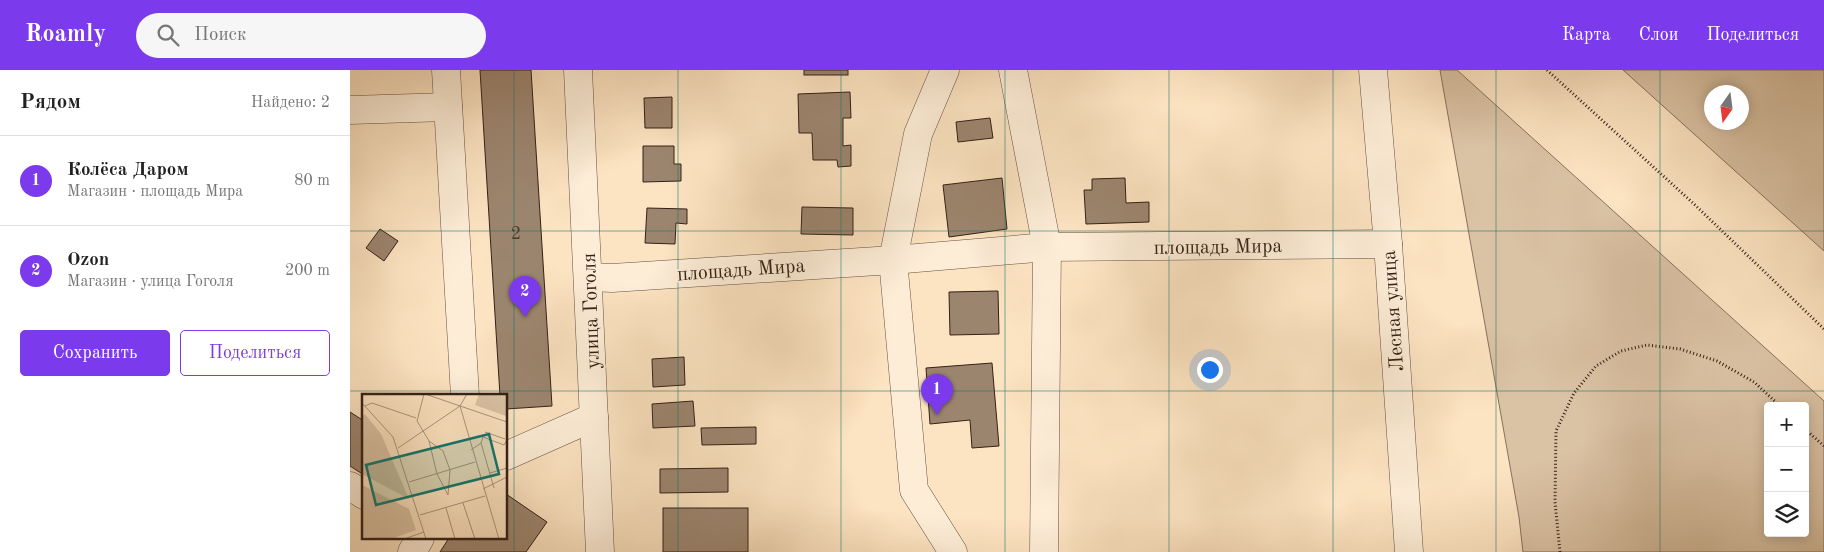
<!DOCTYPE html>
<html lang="ru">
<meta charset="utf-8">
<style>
:root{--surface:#fff;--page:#f6f6f6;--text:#222;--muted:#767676;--line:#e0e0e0;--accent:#7c3aed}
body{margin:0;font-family:"Old Standard TT",serif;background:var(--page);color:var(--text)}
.controls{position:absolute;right:15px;bottom:15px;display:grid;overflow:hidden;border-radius:5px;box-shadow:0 2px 12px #0003}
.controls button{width:45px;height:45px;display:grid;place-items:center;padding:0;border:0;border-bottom:1px solid var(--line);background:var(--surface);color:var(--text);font:25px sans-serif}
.compass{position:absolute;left:1354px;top:15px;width:45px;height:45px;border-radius:50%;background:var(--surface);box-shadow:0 2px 12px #0003;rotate:194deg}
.you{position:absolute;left:859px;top:299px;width:18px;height:18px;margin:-12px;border:4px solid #fff;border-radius:50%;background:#1a73e8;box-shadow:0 0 0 8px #1a73e833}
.badge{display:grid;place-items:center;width:32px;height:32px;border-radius:50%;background:var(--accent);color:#fff;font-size:16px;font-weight:700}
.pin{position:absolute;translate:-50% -41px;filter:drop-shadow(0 1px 2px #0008)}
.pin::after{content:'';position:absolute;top:26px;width:18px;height:15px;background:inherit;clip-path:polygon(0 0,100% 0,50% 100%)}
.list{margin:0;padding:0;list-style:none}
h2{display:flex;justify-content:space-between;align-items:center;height:65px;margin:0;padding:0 20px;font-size:21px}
h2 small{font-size:16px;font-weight:400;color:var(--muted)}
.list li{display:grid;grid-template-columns:32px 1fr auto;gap:15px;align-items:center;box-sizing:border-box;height:90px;padding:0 20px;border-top:1px solid var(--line)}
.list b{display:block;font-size:19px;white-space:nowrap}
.list p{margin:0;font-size:16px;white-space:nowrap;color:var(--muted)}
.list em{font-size:16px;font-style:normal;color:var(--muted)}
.actions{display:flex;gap:10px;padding:15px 20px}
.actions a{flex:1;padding:11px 0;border:1px solid var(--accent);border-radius:5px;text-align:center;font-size:18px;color:var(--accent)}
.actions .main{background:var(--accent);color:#fff}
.icon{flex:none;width:28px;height:28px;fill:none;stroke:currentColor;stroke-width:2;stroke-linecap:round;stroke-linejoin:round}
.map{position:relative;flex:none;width:1474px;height:482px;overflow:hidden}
header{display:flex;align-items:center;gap:30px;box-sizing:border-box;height:70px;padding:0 25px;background:var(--accent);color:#fff}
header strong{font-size:24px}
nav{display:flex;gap:28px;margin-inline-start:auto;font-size:18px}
.search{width:350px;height:45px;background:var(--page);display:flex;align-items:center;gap:12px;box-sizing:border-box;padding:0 18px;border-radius:28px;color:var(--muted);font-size:19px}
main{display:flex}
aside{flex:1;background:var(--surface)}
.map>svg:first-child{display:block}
.green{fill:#dac2a4;stroke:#87715e;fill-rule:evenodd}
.building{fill:#9c856f;stroke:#342017}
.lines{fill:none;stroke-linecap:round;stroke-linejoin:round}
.minor-casing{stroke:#665142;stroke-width:29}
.path{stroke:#342017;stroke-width:3;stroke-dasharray:1 2.5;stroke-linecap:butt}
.minor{stroke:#fdedd7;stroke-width:28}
.grid{fill:none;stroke:#0f766e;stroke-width:1;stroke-opacity:0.55}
.labels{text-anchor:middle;stroke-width:4;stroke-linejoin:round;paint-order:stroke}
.number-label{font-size:18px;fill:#4e392d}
.street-label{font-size:20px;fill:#342017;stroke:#fdedd7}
.inset-road{fill:none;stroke:#ac957d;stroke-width:1}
.view{fill:#0f766e;fill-opacity:0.15;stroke:#0f766e;stroke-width:2.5}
.inset-edge{fill:none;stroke:#342017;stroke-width:2.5}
</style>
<header>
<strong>Roamly</strong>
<div class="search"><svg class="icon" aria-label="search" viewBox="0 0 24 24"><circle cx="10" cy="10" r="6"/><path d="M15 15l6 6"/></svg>Поиск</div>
<nav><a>Карта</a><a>Слои</a><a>Поделиться</a></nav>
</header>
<main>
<aside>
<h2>Рядом<small>Найдено: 2</small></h2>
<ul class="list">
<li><span class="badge">1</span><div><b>Колёса Даром</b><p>Магазин · площадь Мира</p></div><em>80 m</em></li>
<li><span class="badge">2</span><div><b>Ozon</b><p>Магазин · улица Гоголя</p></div><em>200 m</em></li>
</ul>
<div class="actions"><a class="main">Сохранить</a><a>Поделиться</a></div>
</aside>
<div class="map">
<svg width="1474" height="482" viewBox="0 0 1474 482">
<rect width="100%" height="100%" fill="#fce3c1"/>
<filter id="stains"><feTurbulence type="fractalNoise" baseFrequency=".004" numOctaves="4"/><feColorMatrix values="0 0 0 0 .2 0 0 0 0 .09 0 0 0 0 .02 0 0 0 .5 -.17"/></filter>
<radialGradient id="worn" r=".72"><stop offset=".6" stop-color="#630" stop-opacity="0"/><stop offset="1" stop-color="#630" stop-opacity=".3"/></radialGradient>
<g class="green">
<path d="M1090 0H1107L1474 331V482H1173L1169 447ZM1418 336H1455V463H1418Z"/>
<path d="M1273 0H1474V181ZM1362 22H1392V52H1362Z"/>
</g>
<g class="building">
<polygon points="130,0 181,0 202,336 156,339 156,326 150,326"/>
<rect x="454" y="0" width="44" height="5"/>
<polygon points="500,22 501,48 493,48 493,76 501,75 501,96 488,97 487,90 463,90 462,63 449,63 448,24"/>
<polygon points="322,27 322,58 295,58 294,28"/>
<polygon points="640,48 643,68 608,72 606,52"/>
<polygon points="293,76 324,76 324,94 331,94 331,111 293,112"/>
<polygon points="652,108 657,159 599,167 593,115"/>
<polygon points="775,108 776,133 799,132 799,152 736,154 734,120 742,120 742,109"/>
<polygon points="452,137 503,138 503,165 451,164"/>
<polygon points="297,138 337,139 337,154 326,153 325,174 295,173"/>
<polygon points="30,159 48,171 34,191 16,178"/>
<polygon points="648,221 649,264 600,265 599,222"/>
<polygon points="334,287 335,315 303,317 302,289"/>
<polygon points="642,293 649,376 622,378 620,350 580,354 576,298"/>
<polygon points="343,331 345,356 303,358 302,334"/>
<polygon points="0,342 14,351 14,405 0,396"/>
<polygon points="406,357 406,374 352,375 351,358"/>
<polygon points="378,398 378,422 310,423 310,399"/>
<polygon points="156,424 197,452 176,482 90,482 99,468 156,468"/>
<rect x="313" y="438" width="85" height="44"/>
</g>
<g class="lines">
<defs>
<g id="minor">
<polyline points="96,0 115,326"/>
<polyline points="228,0 250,482"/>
<polyline points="595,0 568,64 543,190 564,420 603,482"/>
<polyline points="663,0 697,177 694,482"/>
<polyline points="1023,0 1038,174 1059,482"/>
<polyline points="0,40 98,37"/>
<polyline points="239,207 262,208 543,190 697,177 1038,174"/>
<polyline points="156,386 244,347"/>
<polyline points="0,416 14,425"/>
<polyline points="62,482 70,468"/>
</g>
</defs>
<use href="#minor" class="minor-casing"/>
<g class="path">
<polyline points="1197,0 1344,134 1474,259"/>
<polyline points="1455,359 1474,376"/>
<polyline points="1210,482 1205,432 1206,361 1224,323 1246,296 1271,281 1297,275 1330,279 1367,291 1404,312 1430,336"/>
</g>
<use href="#minor" class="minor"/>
</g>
<path class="grid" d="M164 0V482M328 0V482M491 0V482M655 0V482M819 0V482M983 0V482M1146 0V482M1310 0V482M0 161H1474M0 321H1474"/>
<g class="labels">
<g class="number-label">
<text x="166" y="169">2</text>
</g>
<g class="street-label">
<text transform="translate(868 176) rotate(-1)" y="7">площадь Мира</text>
<text transform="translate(391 199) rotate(-4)" y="7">площадь Мира</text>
<text transform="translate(240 241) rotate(-92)" y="7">улица Гоголя</text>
<text transform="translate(1042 241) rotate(-94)" y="7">Лесная улица</text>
</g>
</g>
<g transform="translate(12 324)">
<rect width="145" height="145" fill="#fce3c1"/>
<path d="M117 0H145L144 22 113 11ZM3 20 19 40 47 105 0 80V23ZM0 91 47 115 54 136 29 145 0 143Z" fill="#dac2a4"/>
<path class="inset-road" d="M62 0 55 27 67 47 75 80 86 101 88 76 81 57 67 47M63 0 145 28M0 9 31 43 64 145M3 12 10 9 54 24M98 12 137 145M123 38 143 45M119 49 121 43 142 51 145 46M36 54 98 12 105 0M109 56 119 49 132 94M128 79 145 74M47 88 113 68M121 95 145 83M101 109 113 145M84 114 93 145M58 121 123 102M42 145 62 138"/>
<path class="view" d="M127 40 137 80 14 111 4 71Z"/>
<rect width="145" height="145" class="inset-edge"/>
</g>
<rect width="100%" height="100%" filter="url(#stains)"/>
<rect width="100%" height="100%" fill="url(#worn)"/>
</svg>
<div class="controls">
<button>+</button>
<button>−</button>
<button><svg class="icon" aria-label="layers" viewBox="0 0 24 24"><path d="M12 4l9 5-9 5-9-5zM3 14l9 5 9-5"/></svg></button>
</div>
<svg class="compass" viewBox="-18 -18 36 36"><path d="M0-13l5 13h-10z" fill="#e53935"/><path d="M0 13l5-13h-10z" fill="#767676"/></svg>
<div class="you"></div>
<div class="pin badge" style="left:587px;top:345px">1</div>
<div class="pin badge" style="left:175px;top:247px">2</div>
</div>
</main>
